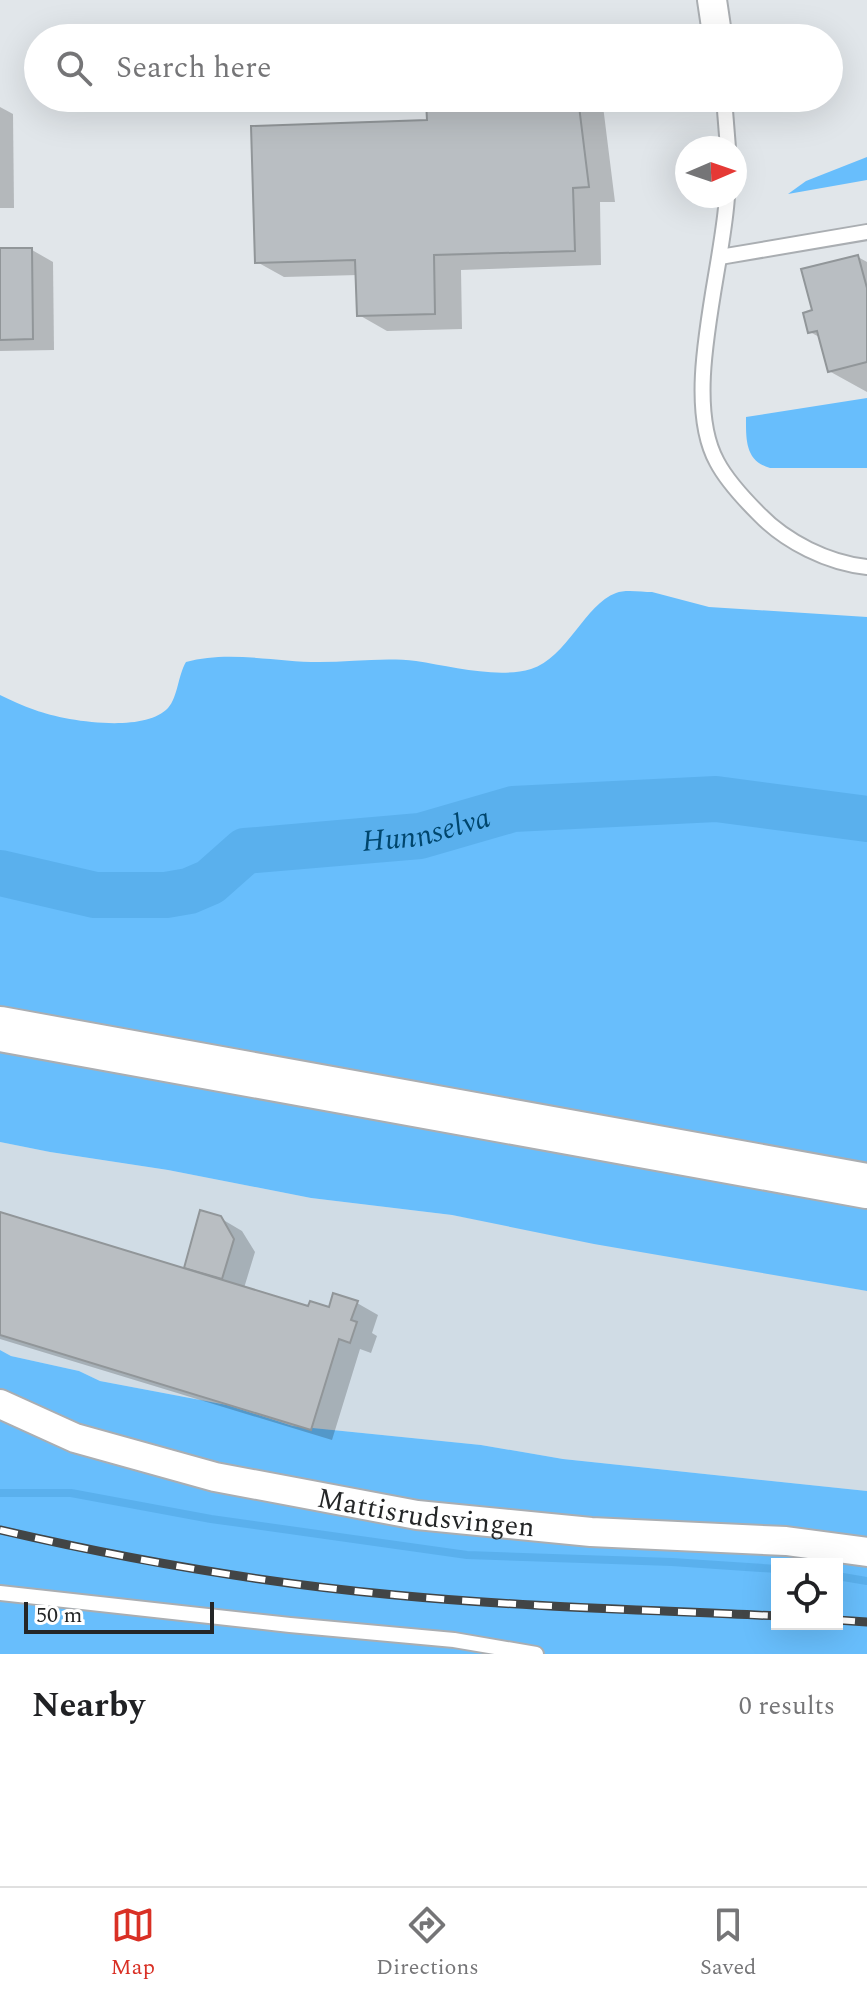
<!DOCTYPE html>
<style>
:root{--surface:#fff;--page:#f2f2f2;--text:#202124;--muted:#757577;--line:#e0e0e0;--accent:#d93025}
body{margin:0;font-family:Spectral,serif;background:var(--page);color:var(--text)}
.controls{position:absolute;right:24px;bottom:24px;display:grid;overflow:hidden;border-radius:0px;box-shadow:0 8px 32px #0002}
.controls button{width:72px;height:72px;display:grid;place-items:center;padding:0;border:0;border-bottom:2px solid var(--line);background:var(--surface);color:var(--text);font:40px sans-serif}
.compass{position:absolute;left:675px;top:136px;width:72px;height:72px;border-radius:50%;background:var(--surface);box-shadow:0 8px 32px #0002;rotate:88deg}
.scale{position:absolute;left:24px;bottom:20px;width:190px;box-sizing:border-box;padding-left:8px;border:4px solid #242627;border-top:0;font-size:22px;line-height:28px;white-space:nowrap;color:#242627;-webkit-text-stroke:6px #fff;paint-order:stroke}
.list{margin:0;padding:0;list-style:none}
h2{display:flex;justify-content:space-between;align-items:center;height:104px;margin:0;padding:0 32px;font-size:34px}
h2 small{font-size:26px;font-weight:400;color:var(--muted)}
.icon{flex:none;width:44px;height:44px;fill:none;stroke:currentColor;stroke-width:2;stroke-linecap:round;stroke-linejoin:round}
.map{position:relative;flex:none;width:867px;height:1654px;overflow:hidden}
.search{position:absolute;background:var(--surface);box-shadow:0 8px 32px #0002;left:24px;right:24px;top:24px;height:88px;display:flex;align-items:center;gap:20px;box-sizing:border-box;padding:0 28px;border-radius:44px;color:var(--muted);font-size:30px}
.sheet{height:232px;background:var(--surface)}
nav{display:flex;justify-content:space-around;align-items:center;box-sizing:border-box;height:112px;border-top:2px solid var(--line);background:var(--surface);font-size:22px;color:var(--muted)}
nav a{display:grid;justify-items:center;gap:4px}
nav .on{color:var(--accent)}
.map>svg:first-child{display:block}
.built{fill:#d0dce5}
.forest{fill:#68befc;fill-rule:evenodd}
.shadow{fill:#0003}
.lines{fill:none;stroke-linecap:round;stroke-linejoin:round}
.stream{stroke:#5ab0ed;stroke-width:8}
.river{stroke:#5ab0ed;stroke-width:46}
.building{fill:#b9bec2;stroke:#919699;stroke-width:2}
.service-casing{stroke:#aaaeb2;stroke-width:18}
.minor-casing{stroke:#aaaeb2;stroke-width:32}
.trunk-casing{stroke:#aaaeb2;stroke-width:48}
.service{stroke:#fff;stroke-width:14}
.minor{stroke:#fff;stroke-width:28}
.trunk{stroke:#fff;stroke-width:44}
.rail-casing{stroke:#424546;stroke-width:9}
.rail{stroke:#fff;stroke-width:6;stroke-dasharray:18;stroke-linecap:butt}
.labels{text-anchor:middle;stroke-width:7;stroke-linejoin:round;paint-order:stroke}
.street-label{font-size:28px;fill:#242627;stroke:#fff}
.water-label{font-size:30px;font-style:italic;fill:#00466d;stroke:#fff}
</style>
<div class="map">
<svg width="867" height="1654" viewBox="0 0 867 1654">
<rect width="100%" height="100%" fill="#e1e6ea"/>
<polygon class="built" points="0,1142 50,1152 168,1170 311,1198 452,1215 867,1291 867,1491 563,1459 481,1445 293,1426 227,1405 100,1381 79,1371 11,1356 0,1350"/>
<g class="forest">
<polygon points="867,157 867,180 788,194 806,181"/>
<path d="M867 398V468H770C745 461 746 439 746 417Z"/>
<path d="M652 592 709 607 867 617V1291L594 1244 452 1215 311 1198 168 1170 50 1152 0 1142V695C11 700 23 706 35 710 64 721 144 734 168 708 178 697 178 675 186 662 228 650 276 662 319 662 351 662 385 657 416 661 450 666 497 679 531 669 567 658 585 604 616 593 625 589 642 592 652 592Z"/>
<path d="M0 1350 11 1356 79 1371 100 1381 227 1405 293 1426 481 1445 563 1459 867 1491V1654H0ZM777 1564H837V1624H777Z"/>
</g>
<g class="shadow">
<polygon points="508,98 590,98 603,106 615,202 600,202 601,265 461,270 462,329 387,331 359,315 358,275 284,277 257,262 429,122 485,101 492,105 509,105"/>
<polygon points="0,107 13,114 14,208 0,208"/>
<polygon points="0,250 32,250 53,262 54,350 0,351"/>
<polygon points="858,257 867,262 867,392 829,371 821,338 810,332 814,312"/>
<polygon points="202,1213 220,1218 242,1231 255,1252 244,1288 310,1308 330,1309 357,1303 378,1315 372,1333 377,1336 371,1353 360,1349 332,1440 0,1339 0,1214 185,1270"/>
</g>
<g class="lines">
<g class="stream">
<polyline points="0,1493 71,1493 211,1519 467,1555 672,1562 777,1569"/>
<polyline points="837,1576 867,1581"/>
</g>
<path class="river" id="s1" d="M0 873 95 895H166L189 891 210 882 245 851 420 836 513 809 716 799 867 819"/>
</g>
<g class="building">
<polygon points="506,98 578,98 589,187 573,188 575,251 434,255 435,314 357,316 355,260 255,263 251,126 427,120 426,101 485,99 485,103 507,103"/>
<polygon points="0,248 32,248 33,339 0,340"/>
<polygon points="858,255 867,288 867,362 828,372 817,331 808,333 803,313 812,310 801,269"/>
<polygon points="200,1210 221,1216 234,1239 222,1279 184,1268"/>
<polygon points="0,1212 308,1306 310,1301 329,1307 333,1293 358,1301 351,1320 357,1322 350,1343 339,1339 311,1430 0,1335"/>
</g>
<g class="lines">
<defs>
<g id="service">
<polyline points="724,98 728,148"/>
<path d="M727 196C723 270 681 397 717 462 727 481 743 498 759 514 786 542 828 563 867 567"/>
<polyline points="720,257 867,232"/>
<polyline points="0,1593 290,1625 454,1640 536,1654"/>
</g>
<g id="minor">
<polyline points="712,0 716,27"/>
<path id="s2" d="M0 1404 75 1438 215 1477 417 1515 591 1532 786 1541 867 1552"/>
</g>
<polyline id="trunk" points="0,1029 867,1186"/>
</defs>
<use href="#service" class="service-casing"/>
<use href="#minor" class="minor-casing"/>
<use href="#trunk" class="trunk-casing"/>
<use href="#service" class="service"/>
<use href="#minor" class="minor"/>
<use href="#trunk" class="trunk"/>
<defs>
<g id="rail">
<path d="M0 1530C130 1560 262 1583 395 1595 522 1607 650 1610 777 1616"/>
<polyline points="837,1620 867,1622"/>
</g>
</defs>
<use href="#rail" class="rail-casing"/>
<use href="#rail" class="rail"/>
</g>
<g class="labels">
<g class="street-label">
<text dy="10" stroke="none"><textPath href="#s2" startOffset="442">Mattisrudsvingen</textPath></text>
</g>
<g class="water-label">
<text dy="10" stroke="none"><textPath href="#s1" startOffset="444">Hunnselva</textPath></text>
</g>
</g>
</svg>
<div class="controls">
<button><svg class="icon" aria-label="locate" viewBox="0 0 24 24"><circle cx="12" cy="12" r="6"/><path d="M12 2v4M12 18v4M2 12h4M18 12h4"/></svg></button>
</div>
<svg class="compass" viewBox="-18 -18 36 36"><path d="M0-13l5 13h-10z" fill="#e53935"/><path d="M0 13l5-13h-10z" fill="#757577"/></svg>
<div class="scale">50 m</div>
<div class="search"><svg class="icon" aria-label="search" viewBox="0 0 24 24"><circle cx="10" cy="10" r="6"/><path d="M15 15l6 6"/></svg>Search here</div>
</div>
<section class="sheet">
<h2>Nearby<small>0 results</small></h2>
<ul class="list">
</ul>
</section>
<nav>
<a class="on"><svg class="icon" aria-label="map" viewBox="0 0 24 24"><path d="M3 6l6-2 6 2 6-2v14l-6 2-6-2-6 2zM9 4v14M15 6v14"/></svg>Map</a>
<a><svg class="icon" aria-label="directions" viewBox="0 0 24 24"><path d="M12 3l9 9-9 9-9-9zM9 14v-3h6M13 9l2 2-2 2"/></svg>Directions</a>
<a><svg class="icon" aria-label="saved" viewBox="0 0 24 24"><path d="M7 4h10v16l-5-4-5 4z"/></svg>Saved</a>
</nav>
